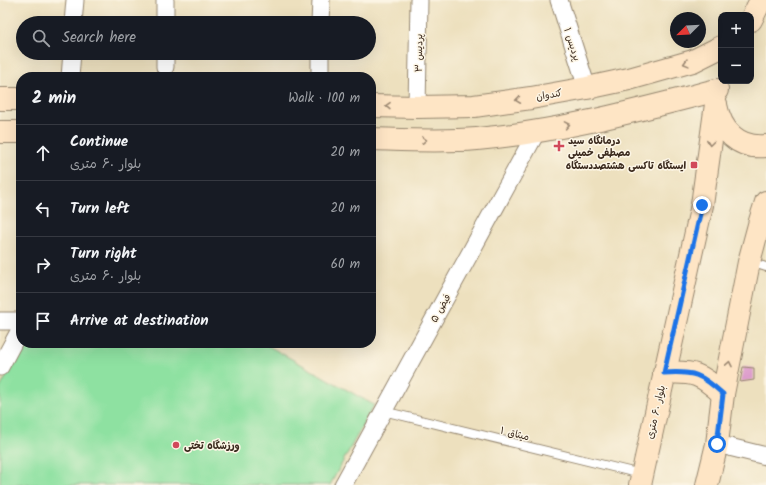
<!DOCTYPE html>
<meta charset="utf-8">
<style>
:root{--surface:#171b24;--page:#20242c;--text:#f1f3f6;--muted:#9ea1a6;--line:#363941}
body{margin:0;font-family:Kalam,"Playpen Sans Arabic",sans-serif;background:var(--page);color:var(--text)}
.controls{position:absolute;right:12px;top:12px;display:grid;overflow:hidden;border-radius:8px;box-shadow:0 4px 16px #0002}
.controls button{width:36px;height:36px;display:grid;place-items:center;padding:0;border:0;border-bottom:1px solid var(--line);background:var(--surface);color:var(--text);font:20px sans-serif}
.compass{position:absolute;left:670px;top:12px;width:36px;height:36px;border-radius:50%;background:var(--surface);box-shadow:0 4px 16px #0002;rotate:246deg}
.stop{position:absolute;width:12px;height:12px;margin:-9px;border:3px solid #1a73e8;border-radius:50%;background:#fff}
.stop.end{background:#1a73e8;border-color:#fff;box-shadow:0 1px 4px #0008}
.list{margin:0;padding:0;list-style:none}
h2{display:flex;justify-content:space-between;align-items:center;height:52px;margin:0;padding:0 16px;font-size:17px}
h2 small{font-size:13px;font-weight:400;color:var(--muted)}
.list li{display:grid;grid-template-columns:26px 1fr auto;gap:12px;align-items:center;box-sizing:border-box;height:56px;padding:0 16px;border-top:1px solid var(--line)}
.list b{display:block;font-size:15px;white-space:nowrap}
.list p{margin:0;font-size:13px;white-space:nowrap;color:var(--muted)}
.list em{font-size:13px;font-style:normal;color:var(--muted)}
.icon{flex:none;width:22px;height:22px;fill:none;stroke:currentColor;stroke-width:2;stroke-linecap:round;stroke-linejoin:round}
.map{position:relative;flex:none;width:766px;height:485px;overflow:hidden}
.search{position:absolute;background:var(--surface);box-shadow:0 4px 16px #0002;left:16px;top:16px;width:360px;height:44px;display:flex;align-items:center;gap:10px;box-sizing:border-box;padding:0 14px;border-radius:22px;color:var(--muted);font-size:15px}
.panel{position:absolute;background:var(--surface);box-shadow:0 4px 16px #0002;left:16px;top:72px;width:360px;height:276px;border-radius:16px}
.map>svg:first-child{display:block}
.green{fill:#8ee1a1;stroke:#648660}
.building{fill:#dd9dcc}
.lines{fill:none;stroke-linecap:round;stroke-linejoin:round}
.service-casing{stroke:#94856e;stroke-width:10}
.minor-casing{stroke:#94856e;stroke-width:19}
.secondary-casing{stroke:#94856e;stroke-width:24}
.service{stroke:#fff;stroke-width:8}
.minor{stroke:#fff;stroke-width:17}
.secondary{stroke:#fee5c5;stroke-width:22}
.oneway{stroke:#9c8872}
.route{stroke:#1a73e8;stroke-width:5}
.poi-dot{fill:#d1495b;stroke:#fcf5e5;stroke-width:1.5}
.labels{text-anchor:middle;stroke-width:3;stroke-linejoin:round;paint-order:stroke}
.street-label{font-size:10px;fill:#3b2a1e;stroke:#fcf5e5}
.poi-label{font-size:10px;font-weight:bold;fill:#3b2a1e;stroke:#fcf5e5;text-anchor:start}
</style>
<div class="map">
<svg width="766" height="485" viewBox="0 0 766 485">
<rect width="100%" height="100%" fill="#fcf5e5"/>
<filter id="ink" filterUnits="userSpaceOnUse"><feTurbulence type="fractalNoise" baseFrequency=".025" numOctaves="2"/><feDisplacementMap in="SourceGraphic" scale="8" xChannelSelector="R" yChannelSelector="G"/><feConvolveMatrix kernelMatrix="1 2 1 2 8 2 1 2 1" color-interpolation-filters="sRGB"/></filter>
<filter id="wash" filterUnits="userSpaceOnUse"><feTurbulence type="fractalNoise" baseFrequency=".012" numOctaves="4" result="noise"/><feDisplacementMap in="SourceGraphic" scale="16" xChannelSelector="R" yChannelSelector="G"/><feGaussianBlur stdDeviation="0.9" result="paint"/><feColorMatrix in="noise" values="0 0 0 0 0 0 0 0 0 0 0 0 0 0 0 0 0 1.4 0 .05"/><feComposite in="paint" operator="in"/></filter>
<g filter="url(#wash)">
<rect width="100%" height="100%" fill="#ede0be"/>
<polygon class="green" points="25,343 263,343 374,405 330,485 0,485 0,388"/>
<g id="blocks">
<polygon class="building" points="743,367 754,368 754,380 740,382"/>
</g>
</g>
<g filter="url(#ink)">
<use href="#blocks" fill-opacity="0" stroke="#94856e" stroke-width="1"/>
<g class="lines">
<defs>
<g id="service">
<polyline points="750,262 766,267"/>
<polyline points="383,411 641,474"/>
</g>
<g id="minor">
<polyline points="559,0 587,88"/>
<polyline points="73,23 75,0"/>
<polyline points="165,23 165,0"/>
<polyline points="320,23 321,0"/>
<polyline points="165,67 165,53"/>
<polyline points="70,77 72,53"/>
<polyline points="320,77 320,53"/>
<polyline points="417,107 419,0"/>
<polyline points="0,321 21,321"/>
<polyline points="0,367 21,328"/>
<polyline points="717,444 766,456"/>
<polyline points="343,485 537,131"/>
</g>
<g id="secondary">
<polyline points="751,20 761,0"/>
<polyline points="0,99 21,99"/>
<path d="M716 105C721 131 738 149 766 146"/>
<polyline points="371,106 417,107 474,106 531,98 587,88 629,79 693,61 721,47"/>
<polyline points="0,132 21,132"/>
<path d="M371 139C406 140 442 142 477 139 559 132 638 110 717 90"/>
<path d="M664 373C694 371 701 374 723 394"/>
<polyline points="640,485 702,205 716,104"/>
<polyline points="707,485 717,444 723,394 749,262 760,221 766,202"/>
</g>
</defs>
<use href="#service" class="service-casing"/>
<use href="#minor" class="minor-casing"/>
<use href="#secondary" class="secondary-casing"/>
<use href="#service" class="service"/>
<use href="#minor" class="minor"/>
<use href="#secondary" class="secondary"/>
</g>
<defs><path id="oneway-chevron" d="M-2-3.5L2.5 0L-2 3.5" fill="none" stroke-width="1.6" stroke-linecap="round" stroke-linejoin="round"/></defs>
<g class="oneway">
<use href="#oneway-chevron" transform="translate(686 63) rotate(165)"/>
<use href="#oneway-chevron" transform="translate(518 100) rotate(172)"/>
<use href="#oneway-chevron" transform="translate(388 106) rotate(-179)"/>
<use href="#oneway-chevron" transform="translate(567 125) rotate(-10)"/>
<use href="#oneway-chevron" transform="translate(424 140) rotate(-1)"/>
<use href="#oneway-chevron" transform="translate(710 143) rotate(98)"/>
<use href="#oneway-chevron" transform="translate(729 364) rotate(-79)"/>
</g>
</g>
<g class="lines" filter="url(#ink)">
<path class="route" d="M702 205 664 373C694 371 701 374 723 394L717 444"/>
</g>
<g class="poi-dot">
<path d="M557 140h4v4h4v4h-4v4h-4v-4h-4v-4h4z"/>
<rect x="690" y="161" width="8" height="8" rx="2"/>
<circle cx="176" cy="445" r="4"/>
</g>
<g class="labels">
<g class="street-label">
<text transform="translate(573 44) rotate(72)" y="4">پردیس ۱</text>
<text transform="translate(418 53) rotate(-89)" y="4">پردیس ۳</text>
<text transform="translate(549 94) rotate(-10)" y="4">کندوان</text>
<text transform="translate(440 308) rotate(-61)" y="4">فیض ۵</text>
<text transform="translate(655 412) rotate(-77)" y="4">بلوار ۶۰ متری</text>
<text transform="translate(515 433) rotate(14)" y="4">میثاق ۱</text>
</g>
<g class="poi-label">
<text x="568" y="144">درمانگاه سید<tspan x="568" dy="12">مصطفی خمینی</tspan></text>
<text x="686" y="169" text-anchor="end">ایستگاه تاکسی هشتصددستگاه</text>
<text x="184" y="449">ورزشگاه تختی</text>
</g>
</g>
</svg>
<div class="controls">
<button>+</button>
<button>−</button>
</div>
<svg class="compass" viewBox="-18 -18 36 36"><path d="M0-13l5 13h-10z" fill="#e53935"/><path d="M0 13l5-13h-10z" fill="#9ea1a6"/></svg>
<div class="stop" style="left:717px;top:444px"></div>
<div class="stop end" style="left:702px;top:205px"></div>
<div class="search"><svg class="icon" aria-label="search" viewBox="0 0 24 24"><circle cx="10" cy="10" r="6"/><path d="M15 15l6 6"/></svg>Search here</div>
<section class="panel">
<h2>2 min<small>Walk · 100 m</small></h2>
<ul class="list">
<li><svg class="icon" aria-label="ahead" viewBox="0 0 24 24"><path d="M12 20V5M6 11l6-6 6 6"/></svg><div><b>Continue</b><p>بلوار ۶۰ متری</p></div><em>20 m</em></li>
<li><svg class="icon" aria-label="left" viewBox="0 0 24 24"><path d="M17 20v-9H6M10 6l-5 5 5 5"/></svg><div><b>Turn left</b></div><em>20 m</em></li>
<li><svg class="icon" aria-label="right" viewBox="0 0 24 24"><path d="M7 20v-9h11M14 6l5 5-5 5"/></svg><div><b>Turn right</b><p>بلوار ۶۰ متری</p></div><em>60 m</em></li>
<li><svg class="icon" aria-label="arrive" viewBox="0 0 24 24"><path d="M6 21V4h12l-3 4 3 4H6"/></svg><div><b>Arrive at destination</b></div></li>
</ul>
</section>
</div>
